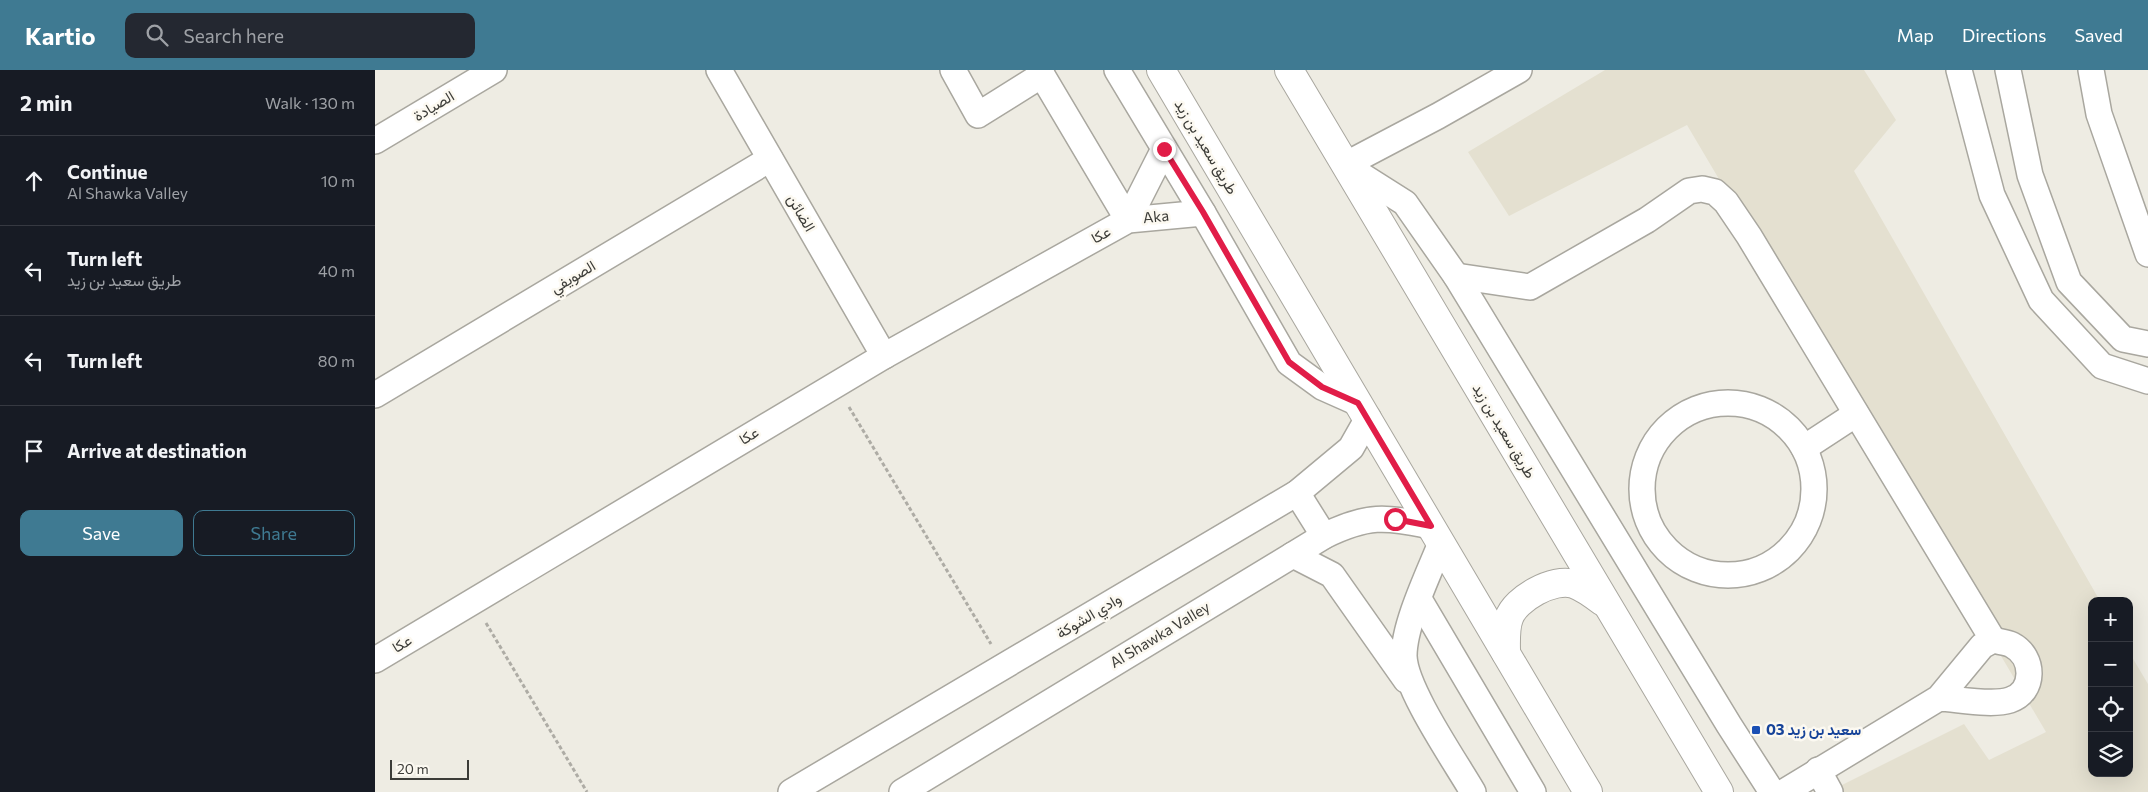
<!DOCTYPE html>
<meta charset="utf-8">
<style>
:root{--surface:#171b24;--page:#242831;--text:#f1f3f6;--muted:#9ea1a6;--line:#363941;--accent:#3f7a92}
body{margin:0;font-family:Commissioner,Vazirmatn,sans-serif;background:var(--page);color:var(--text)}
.controls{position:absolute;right:15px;bottom:15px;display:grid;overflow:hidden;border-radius:10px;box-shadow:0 5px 20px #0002}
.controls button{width:45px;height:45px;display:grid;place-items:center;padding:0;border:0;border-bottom:1px solid var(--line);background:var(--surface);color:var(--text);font:25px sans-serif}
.scale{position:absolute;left:15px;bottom:12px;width:79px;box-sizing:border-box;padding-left:5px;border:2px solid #3c3c38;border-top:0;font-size:14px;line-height:18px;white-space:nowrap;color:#3c3c38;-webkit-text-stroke:4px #fcf9f1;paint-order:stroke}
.stop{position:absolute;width:15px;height:15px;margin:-11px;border:4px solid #e11d48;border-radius:50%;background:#fff}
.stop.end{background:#e11d48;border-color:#fff;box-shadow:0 1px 5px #0008}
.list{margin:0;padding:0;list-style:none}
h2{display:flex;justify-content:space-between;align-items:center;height:65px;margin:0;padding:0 20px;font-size:21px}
h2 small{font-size:16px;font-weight:400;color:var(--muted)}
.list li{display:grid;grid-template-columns:32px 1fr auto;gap:15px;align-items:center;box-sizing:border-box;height:90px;padding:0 20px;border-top:1px solid var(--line)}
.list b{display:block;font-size:19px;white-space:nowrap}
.list p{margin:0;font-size:16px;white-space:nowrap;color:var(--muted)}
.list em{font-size:16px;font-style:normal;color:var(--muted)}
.actions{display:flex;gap:10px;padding:15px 20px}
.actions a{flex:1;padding:11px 0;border:1px solid var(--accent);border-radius:10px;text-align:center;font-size:18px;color:var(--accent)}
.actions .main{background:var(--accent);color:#fff}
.icon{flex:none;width:28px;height:28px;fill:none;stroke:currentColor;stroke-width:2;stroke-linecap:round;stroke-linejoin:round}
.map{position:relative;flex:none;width:1773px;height:722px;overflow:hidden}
header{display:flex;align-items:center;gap:30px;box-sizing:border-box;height:70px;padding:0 25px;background:var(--accent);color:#fff}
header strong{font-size:24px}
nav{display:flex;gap:28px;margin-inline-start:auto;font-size:18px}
.search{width:350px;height:45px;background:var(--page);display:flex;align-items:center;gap:12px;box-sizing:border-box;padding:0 18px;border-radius:10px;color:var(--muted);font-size:19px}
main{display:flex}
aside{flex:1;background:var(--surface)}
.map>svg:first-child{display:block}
.built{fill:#e4e0d0}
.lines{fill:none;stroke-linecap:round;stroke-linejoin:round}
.minor-casing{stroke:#a9a79f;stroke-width:28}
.major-casing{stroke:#a9a79f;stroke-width:30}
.path{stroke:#aeaca5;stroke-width:3;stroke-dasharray:4 2.5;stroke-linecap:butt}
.minor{stroke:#fff;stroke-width:25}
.major{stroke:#fff;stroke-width:28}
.route{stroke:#e11d48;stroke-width:6}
.transit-dot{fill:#1a4fb4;stroke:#fcf9f1;stroke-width:2}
.labels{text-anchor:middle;stroke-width:5;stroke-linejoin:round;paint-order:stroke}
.street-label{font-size:15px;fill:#3c3c38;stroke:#fcf9f1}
.transit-label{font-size:15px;font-weight:bold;fill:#164399;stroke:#fcf9f1;text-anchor:start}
</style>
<header>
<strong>Kartio</strong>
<div class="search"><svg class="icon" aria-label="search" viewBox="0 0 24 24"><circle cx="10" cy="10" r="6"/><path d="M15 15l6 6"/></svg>Search here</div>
<nav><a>Map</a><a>Directions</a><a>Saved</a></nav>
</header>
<main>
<aside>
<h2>2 min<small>Walk · 130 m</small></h2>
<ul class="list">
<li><svg class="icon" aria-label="ahead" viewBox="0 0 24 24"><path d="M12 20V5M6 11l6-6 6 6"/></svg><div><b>Continue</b><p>Al Shawka Valley</p></div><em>10 m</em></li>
<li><svg class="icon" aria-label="left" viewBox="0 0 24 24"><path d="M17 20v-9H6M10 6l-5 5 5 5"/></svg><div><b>Turn left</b><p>طريق سعيد بن زيد</p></div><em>40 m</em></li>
<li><svg class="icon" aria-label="left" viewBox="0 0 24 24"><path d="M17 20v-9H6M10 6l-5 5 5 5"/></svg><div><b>Turn left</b></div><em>80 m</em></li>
<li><svg class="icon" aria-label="arrive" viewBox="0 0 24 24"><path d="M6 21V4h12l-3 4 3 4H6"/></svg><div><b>Arrive at destination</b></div></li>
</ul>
<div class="actions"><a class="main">Save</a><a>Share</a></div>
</aside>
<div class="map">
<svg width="1773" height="722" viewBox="0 0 1773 722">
<rect width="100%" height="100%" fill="#eeece3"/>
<polygon class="built" points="1230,0 1489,0 1521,50 1479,101 1725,531 1717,531 1717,703 1754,703 1754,582 1773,614 1773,722 1460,722 1459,719 1589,654 1614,690 1671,662 1312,55 1134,146 1093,82"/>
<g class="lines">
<defs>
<g id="minor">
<polyline points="344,0 509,286"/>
<polyline points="578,0 603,45 667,5"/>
<polyline points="664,0 753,150"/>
<polyline points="742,0 828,143 914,293 947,317 983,333"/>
<polyline points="1584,0 1617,125 1666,230 1727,296 1773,311"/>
<polyline points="1633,0 1655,105 1694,212 1748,269 1773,274"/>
<polyline points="1716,0 1724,44 1773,184"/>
<polyline points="0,71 119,0"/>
<polyline points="970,95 1030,133 1081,206 1354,655 1397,722"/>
<polyline points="970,95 1063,46 1144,0"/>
<polyline points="753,150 789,79"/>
<polyline points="1081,206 1155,217 1272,150 1314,121 1327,119 1340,122 1351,132 1374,166 1618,570"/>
<polyline points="0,325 395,89"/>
<circle cx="1353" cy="419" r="86"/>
<polyline points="1429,378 1481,344"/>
<polyline points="922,423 949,466"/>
<path d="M1066 473C1054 503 1029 554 1029 586 1030 619 1080 691 1098 722"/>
<polyline points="918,485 957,505 1031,610"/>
<polyline points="1044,529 1158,722"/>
<polyline points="0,590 509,286 753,150 828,143"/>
<polyline points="1443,700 1455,722"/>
<polyline points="416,722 922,423 976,378 993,348"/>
<path d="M527 722 949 466C994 444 1009 447 1056 456"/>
<path d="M1409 722 1564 628 1607 576 1618 570C1624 572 1631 572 1637 575 1660 587 1660 622 1635 630 1617 636 1583 629 1564 628"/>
</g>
<g id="major">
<polyline points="786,0 1213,722"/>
<polyline points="914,0 1344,722"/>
<path d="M1131 583C1131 572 1130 558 1134 548 1140 529 1179 507 1199 514 1210 518 1219 525 1228 532"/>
</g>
</defs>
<use href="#minor" class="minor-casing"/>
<use href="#major" class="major-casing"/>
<g class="path">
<polyline points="474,337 616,574"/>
<polyline points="111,553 212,722"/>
</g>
<use href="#minor" class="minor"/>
<use href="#major" class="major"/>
</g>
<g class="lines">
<polyline class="route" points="789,79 828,142 914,292 947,317 983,333 1056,456 1020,449"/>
</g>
<rect class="transit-dot" x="1376" y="655" width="10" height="10" rx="2.5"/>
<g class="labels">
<g class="street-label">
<text transform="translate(59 36) rotate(-31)" y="5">الصيادة</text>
<text transform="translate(831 77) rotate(59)" y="5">طريق سعيد بن زيد</text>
<text transform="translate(426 143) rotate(60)" y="5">الضائن</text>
<text transform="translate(781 147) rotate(-6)" y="5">Aka</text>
<text transform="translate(726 165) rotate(-29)" y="5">عكا</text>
<text transform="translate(198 207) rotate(-31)" y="5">الصويفي</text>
<text transform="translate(1129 361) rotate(59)" y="5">طريق سعيد بن زيد</text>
<text transform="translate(374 366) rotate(-31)" y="5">عكا</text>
<text transform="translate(714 546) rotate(-31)" y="5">وادي الشوكة</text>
<text transform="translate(785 565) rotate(-31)" y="5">Al Shawka Valley</text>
<text transform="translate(27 574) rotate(-31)" y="5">عكا</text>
</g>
<g class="transit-label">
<text x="1391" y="665">سعيد بن زيد 03</text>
</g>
</g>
</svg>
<div class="controls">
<button>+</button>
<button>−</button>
<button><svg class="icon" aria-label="locate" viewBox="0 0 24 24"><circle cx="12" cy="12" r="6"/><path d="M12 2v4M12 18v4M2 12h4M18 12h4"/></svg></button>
<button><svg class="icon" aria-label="layers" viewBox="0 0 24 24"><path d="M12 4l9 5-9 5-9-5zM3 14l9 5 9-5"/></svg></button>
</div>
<div class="scale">20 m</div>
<div class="stop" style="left:1020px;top:449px"></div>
<div class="stop end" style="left:789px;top:79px"></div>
</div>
</main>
